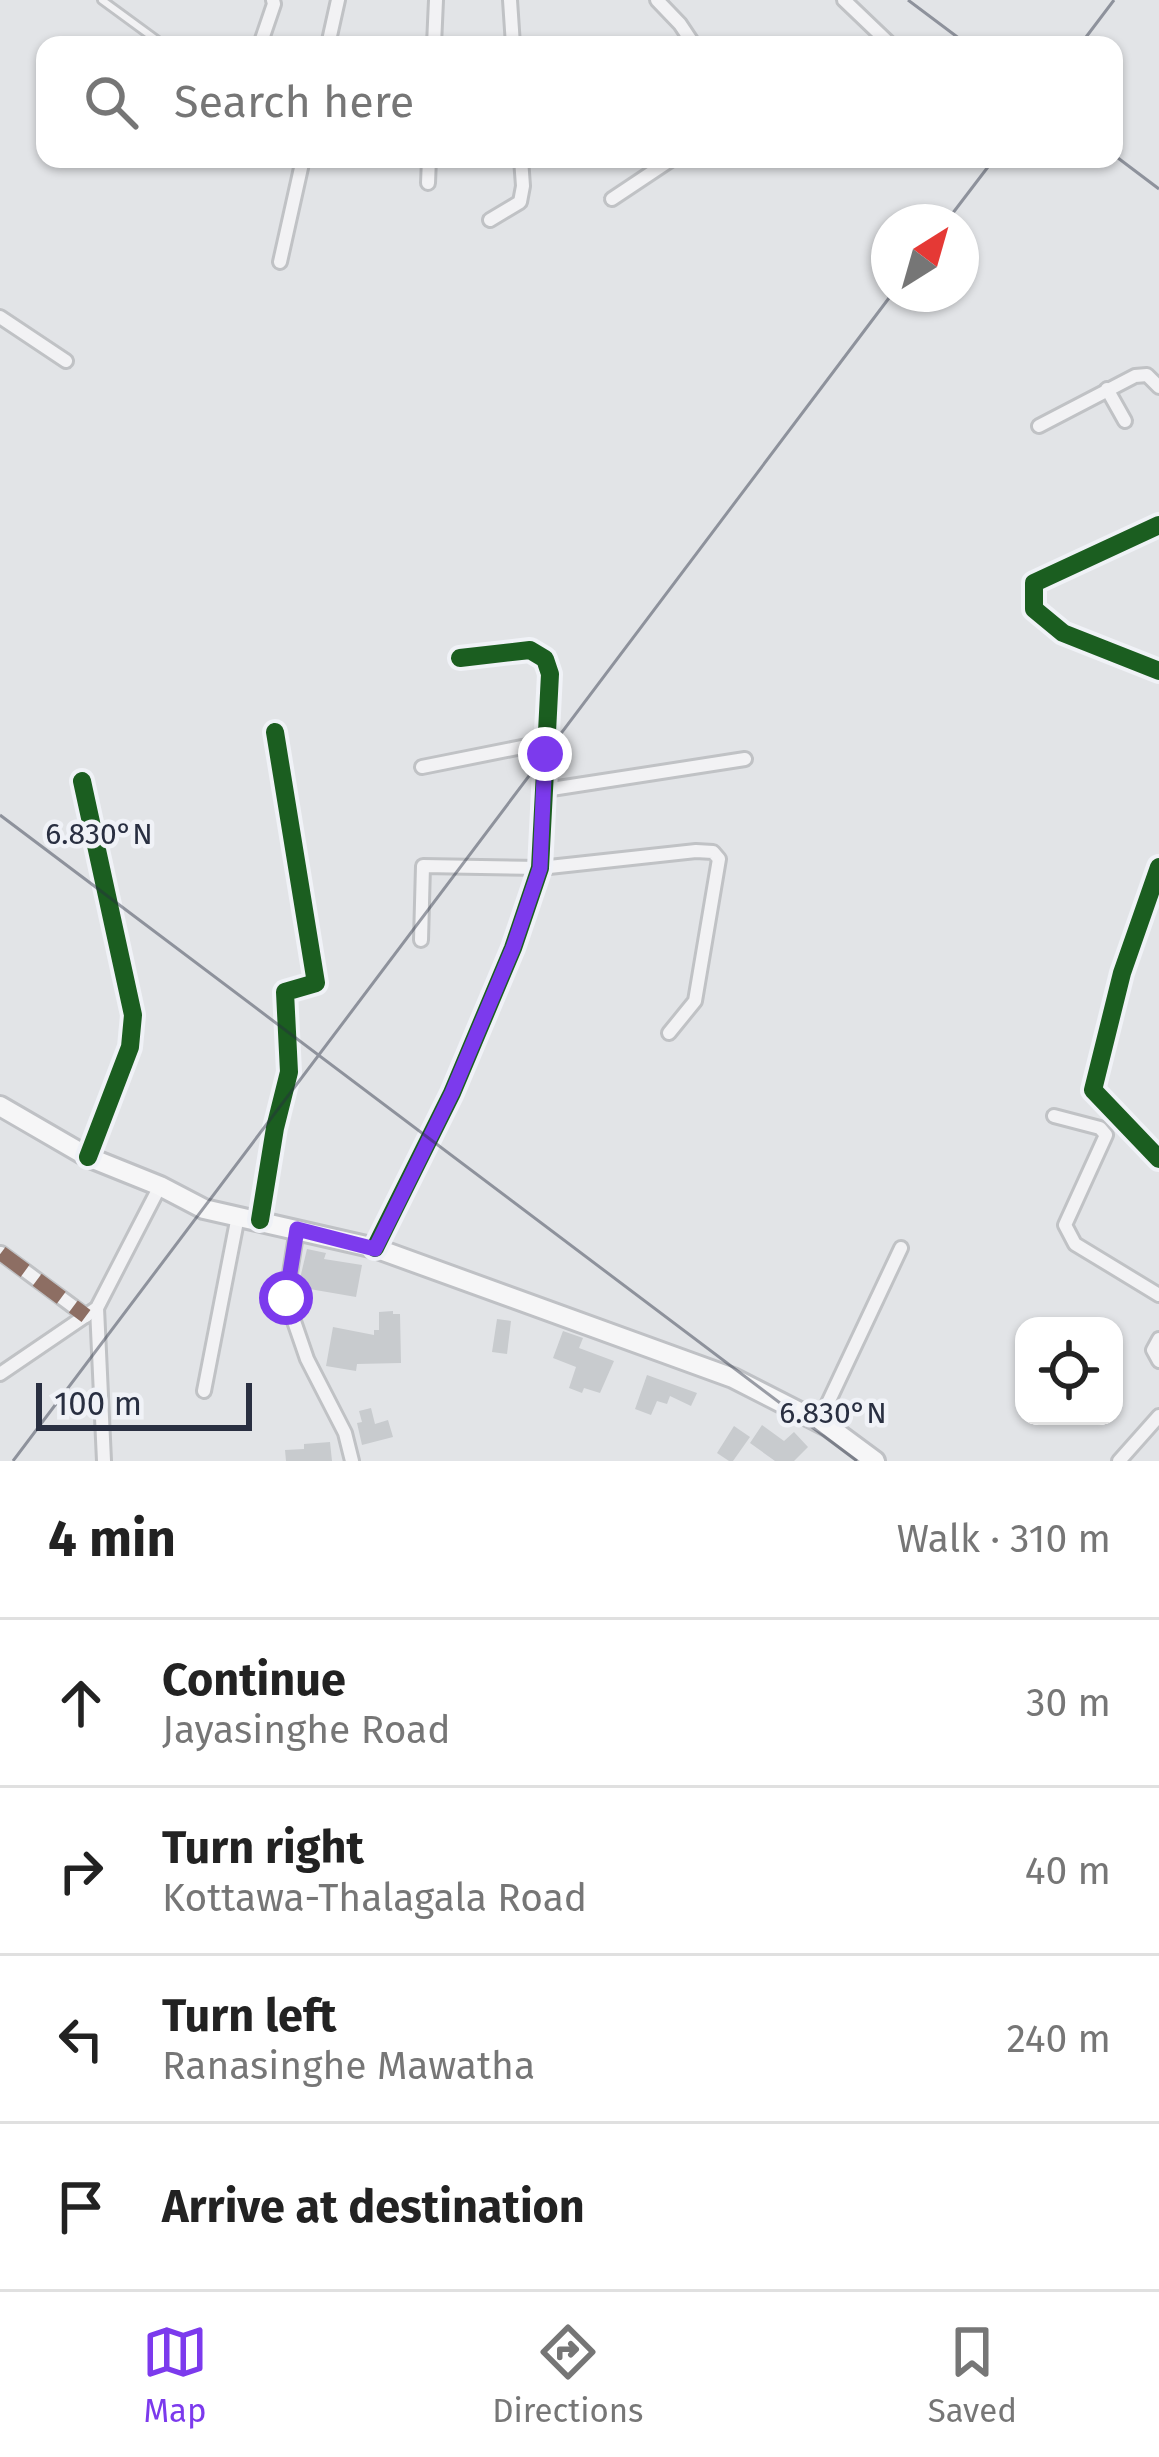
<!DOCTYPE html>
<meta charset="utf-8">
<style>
:root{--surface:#fff;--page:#f6f6f6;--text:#222;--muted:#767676;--line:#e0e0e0;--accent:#7c3aed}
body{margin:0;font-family:"Fira Sans",sans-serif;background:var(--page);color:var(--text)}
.controls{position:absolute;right:36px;bottom:36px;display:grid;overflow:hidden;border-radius:24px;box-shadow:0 3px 9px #0004}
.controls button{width:108px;height:108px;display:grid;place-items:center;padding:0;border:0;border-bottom:3px solid var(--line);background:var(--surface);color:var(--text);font:60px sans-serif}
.compass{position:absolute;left:871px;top:204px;width:108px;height:108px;border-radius:50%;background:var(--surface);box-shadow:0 3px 9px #0004;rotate:37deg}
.scale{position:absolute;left:36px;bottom:30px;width:216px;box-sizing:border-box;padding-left:12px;border:6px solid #292f41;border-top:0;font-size:33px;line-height:42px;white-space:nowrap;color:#292f41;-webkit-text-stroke:9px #f0f2f7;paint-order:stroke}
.stop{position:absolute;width:36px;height:36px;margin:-27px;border:9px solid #7c3aed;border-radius:50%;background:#fff}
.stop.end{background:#7c3aed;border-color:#fff;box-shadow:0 3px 12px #0008}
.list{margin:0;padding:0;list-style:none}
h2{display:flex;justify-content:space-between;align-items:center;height:156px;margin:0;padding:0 48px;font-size:51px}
h2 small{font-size:39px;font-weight:400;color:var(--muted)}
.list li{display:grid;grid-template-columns:78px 1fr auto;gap:36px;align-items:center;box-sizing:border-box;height:168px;padding:0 48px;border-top:3px solid var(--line)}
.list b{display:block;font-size:45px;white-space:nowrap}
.list p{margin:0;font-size:39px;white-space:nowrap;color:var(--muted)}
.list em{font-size:39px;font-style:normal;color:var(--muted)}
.icon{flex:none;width:66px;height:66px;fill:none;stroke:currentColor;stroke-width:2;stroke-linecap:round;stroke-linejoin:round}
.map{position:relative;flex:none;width:1159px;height:1461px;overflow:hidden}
.search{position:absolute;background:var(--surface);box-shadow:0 3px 9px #0004;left:36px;right:36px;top:36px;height:132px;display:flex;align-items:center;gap:30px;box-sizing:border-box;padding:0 42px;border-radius:24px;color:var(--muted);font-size:45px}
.sheet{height:828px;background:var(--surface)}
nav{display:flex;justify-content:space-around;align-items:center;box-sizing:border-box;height:168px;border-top:3px solid var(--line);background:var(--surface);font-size:33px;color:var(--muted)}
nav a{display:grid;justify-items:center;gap:6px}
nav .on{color:var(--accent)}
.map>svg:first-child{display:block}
.building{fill:#c8cbce}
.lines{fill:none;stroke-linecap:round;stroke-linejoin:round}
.service-casing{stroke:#c0c2c5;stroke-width:12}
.minor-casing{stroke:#c0c2c5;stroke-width:18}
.primary-casing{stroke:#bfc1c5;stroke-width:24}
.service{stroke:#f2f2f4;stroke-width:6}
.minor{stroke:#f2f2f4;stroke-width:12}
.primary{stroke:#f6f6f7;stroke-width:18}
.quiet{stroke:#8d6e63;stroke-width:15;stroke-dasharray:30 15;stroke-linecap:butt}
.cycleway-casing{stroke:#f0f2f7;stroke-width:26}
.cycleway{stroke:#1b5e20;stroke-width:18}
.route{stroke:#7c3aed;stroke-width:15}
.ticks{fill:none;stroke:#292f41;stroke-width:3;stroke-opacity:0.45}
.ticks-label{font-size:30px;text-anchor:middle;fill:#292f41;stroke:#f0f2f7;stroke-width:9;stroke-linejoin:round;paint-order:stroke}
</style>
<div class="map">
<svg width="1159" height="1461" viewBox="0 0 1159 1461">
<rect width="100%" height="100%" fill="#e2e4e7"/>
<g class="building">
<polygon points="307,1249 326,1253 324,1259 362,1265 356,1297 298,1287"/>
<polygon points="393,1311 393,1314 400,1314 401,1363 357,1364 356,1371 326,1366 333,1327 374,1335 374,1330 379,1330 379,1312"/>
<polygon points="497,1319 511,1321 507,1354 492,1352"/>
<polygon points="563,1331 583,1338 579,1348 614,1361 600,1393 584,1388 582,1393 569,1388 576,1367 553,1358"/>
<polygon points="647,1375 697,1393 691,1406 670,1396 667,1404 657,1401 651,1415 635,1409"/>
<polygon points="371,1408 375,1424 388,1420 393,1437 362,1445 357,1423 362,1422 359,1411"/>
<polygon points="762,1425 784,1441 794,1432 808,1447 794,1461 775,1461 750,1443"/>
<polygon points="734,1426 750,1437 733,1461 729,1461 717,1453"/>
<polygon points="330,1442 332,1461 286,1461 285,1450 304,1449 304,1444"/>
</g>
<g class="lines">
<defs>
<polyline id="service" points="102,0 158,41"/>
<g id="minor">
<polyline points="510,0 513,45"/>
<polyline points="657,0 680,24 694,45"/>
<polyline points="844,0 889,43 887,45"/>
<polyline points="260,45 274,4 273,0"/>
<polyline points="328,45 338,0"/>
<polyline points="434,45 436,0"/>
<polyline points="428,183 429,159"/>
<polyline points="612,199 672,159"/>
<polyline points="490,220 520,202 523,186 521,159"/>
<polyline points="280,262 303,159"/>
<polyline points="0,317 66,361"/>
<polyline points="1107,389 1125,421"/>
<polyline points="1039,426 1135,376 1147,375 1159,387"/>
<polyline points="1159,525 1034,583 1034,609 1063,633 1159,671"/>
<polyline points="422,767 527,746 545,754"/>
<polyline points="82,781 133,1015 130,1047 88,1157"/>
<polyline points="545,790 745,759"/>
<polyline points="1159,867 1122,973 1093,1090 1159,1159"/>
<polyline points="421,940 423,866 540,868 696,851 713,852 719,859 695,1001 669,1033"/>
<polyline points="1054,1116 1100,1128 1106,1135 1065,1225 1075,1244 1159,1295"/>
<polyline points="260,1220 275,1128 289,1072 285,992 316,983 275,732"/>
<polyline points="297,1229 286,1298 307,1359 345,1433 352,1461"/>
<polyline points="375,1248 452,1093 513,948 540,868 550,674 545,659 530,650 460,658"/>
<polyline points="1,1253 86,1316"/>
<polyline points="97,1308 104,1461"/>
<polyline points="1159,1339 1153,1350 1159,1361"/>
<polyline points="0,1374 97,1308 160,1186"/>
<polyline points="204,1391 238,1216"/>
<polyline points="819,1422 901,1248"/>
<polyline points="1119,1461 1159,1416"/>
</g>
<polyline id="primary" points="0,1106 88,1157 160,1186 204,1209 375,1248 733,1378 829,1427 875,1461"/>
</defs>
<use href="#service" class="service-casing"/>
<use href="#minor" class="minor-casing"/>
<use href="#primary" class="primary-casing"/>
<use href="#service" class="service"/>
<use href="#minor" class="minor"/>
<use href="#primary" class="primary"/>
<polyline class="quiet" points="1,1253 86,1316"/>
<defs>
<g id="cycleway">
<polyline points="1159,525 1034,583 1034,609 1063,633 1159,671"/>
<polyline points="82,781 133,1015 130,1047 88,1157"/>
<polyline points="1159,867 1122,973 1093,1090 1159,1159"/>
<polyline points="260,1220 275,1128 289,1072 285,992 316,983 275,732"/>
<polyline points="375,1248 452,1093 513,948 540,868 550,674 545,659 530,650 460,658"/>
</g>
</defs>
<use href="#cycleway" class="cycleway-casing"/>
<use href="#cycleway" class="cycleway"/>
</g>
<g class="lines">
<polyline class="route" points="286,1298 297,1229 375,1249 452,1093 513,948 540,868 545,754"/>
</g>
<path class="ticks" d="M908 0 968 45M1080 45 1114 0M1114 155 1159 189M946 222 994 159M0 815 857 1461M13 1461 892 294"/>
<g class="ticks-label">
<text x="99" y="844">6.830°N</text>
<text x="833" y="1423">6.830°N</text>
</g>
</svg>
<div class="controls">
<button><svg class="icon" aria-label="locate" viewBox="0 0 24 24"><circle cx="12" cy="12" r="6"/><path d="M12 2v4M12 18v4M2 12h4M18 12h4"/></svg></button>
</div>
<svg class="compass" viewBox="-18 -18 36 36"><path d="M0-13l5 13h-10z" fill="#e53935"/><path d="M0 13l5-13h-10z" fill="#767676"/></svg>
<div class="scale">100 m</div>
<div class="stop" style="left:286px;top:1298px"></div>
<div class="stop end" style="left:545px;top:754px"></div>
<div class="search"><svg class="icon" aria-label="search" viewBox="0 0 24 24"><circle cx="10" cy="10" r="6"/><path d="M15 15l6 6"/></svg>Search here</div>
</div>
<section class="sheet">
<h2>4 min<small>Walk · 310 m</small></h2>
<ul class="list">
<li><svg class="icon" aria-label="ahead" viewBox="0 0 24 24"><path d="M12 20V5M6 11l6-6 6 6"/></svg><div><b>Continue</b><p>Jayasinghe Road</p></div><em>30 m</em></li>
<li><svg class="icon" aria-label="right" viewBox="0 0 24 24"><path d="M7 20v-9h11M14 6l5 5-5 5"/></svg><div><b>Turn right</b><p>Kottawa-Thalagala Road</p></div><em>40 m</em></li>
<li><svg class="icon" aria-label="left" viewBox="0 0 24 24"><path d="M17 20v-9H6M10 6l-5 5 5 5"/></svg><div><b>Turn left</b><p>Ranasinghe Mawatha</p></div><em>240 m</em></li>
<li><svg class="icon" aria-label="arrive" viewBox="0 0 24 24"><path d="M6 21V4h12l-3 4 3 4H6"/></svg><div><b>Arrive at destination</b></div></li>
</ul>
</section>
<nav>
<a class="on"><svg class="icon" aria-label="map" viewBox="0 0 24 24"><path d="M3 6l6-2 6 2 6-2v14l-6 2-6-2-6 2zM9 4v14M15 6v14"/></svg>Map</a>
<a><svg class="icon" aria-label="directions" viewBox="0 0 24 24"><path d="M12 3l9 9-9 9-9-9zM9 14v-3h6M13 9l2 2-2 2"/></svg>Directions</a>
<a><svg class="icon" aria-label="saved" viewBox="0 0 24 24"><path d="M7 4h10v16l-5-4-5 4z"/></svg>Saved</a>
</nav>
